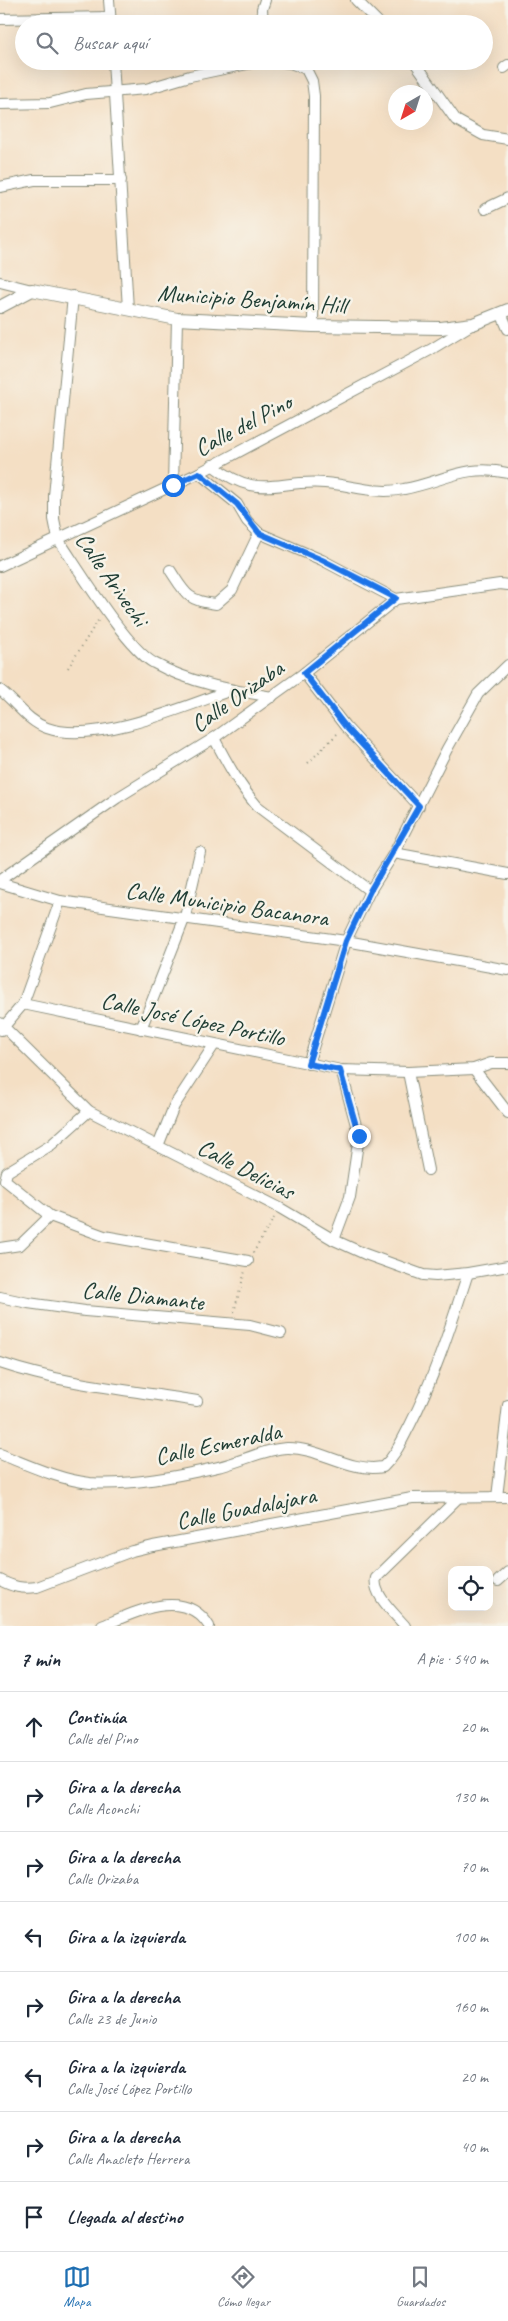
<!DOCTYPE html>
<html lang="es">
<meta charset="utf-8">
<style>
:root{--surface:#fff;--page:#f2f2f3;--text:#1f2937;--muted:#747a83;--line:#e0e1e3;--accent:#1f6fb2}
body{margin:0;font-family:Caveat,sans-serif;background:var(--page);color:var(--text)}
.controls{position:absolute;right:15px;bottom:15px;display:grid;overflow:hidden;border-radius:10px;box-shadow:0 5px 20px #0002}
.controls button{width:45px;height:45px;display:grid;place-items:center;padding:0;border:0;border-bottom:1px solid var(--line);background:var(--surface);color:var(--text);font:25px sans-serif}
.compass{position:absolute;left:388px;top:85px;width:45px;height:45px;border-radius:50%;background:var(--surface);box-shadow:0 5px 20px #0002;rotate:219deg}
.stop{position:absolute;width:15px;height:15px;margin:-11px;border:4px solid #1a73e8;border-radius:50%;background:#fff}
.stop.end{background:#1a73e8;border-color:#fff;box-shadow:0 1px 5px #0008}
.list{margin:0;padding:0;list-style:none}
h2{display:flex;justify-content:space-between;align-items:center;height:65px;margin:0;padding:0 20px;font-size:21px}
h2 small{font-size:16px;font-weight:400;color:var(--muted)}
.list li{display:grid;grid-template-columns:32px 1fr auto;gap:15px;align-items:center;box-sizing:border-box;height:70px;padding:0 20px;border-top:1px solid var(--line)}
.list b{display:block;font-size:19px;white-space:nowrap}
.list p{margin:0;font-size:16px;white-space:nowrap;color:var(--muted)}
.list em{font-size:16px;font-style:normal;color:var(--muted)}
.icon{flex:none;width:28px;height:28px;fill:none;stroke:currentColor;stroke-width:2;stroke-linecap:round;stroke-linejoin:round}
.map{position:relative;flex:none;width:508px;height:1626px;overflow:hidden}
.search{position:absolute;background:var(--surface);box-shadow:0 5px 20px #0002;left:15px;right:15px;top:15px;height:55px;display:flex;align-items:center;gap:12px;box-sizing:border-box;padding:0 18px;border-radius:28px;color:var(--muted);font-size:19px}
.sheet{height:625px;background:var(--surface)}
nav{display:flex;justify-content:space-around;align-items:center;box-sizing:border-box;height:70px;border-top:1px solid var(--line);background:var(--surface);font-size:14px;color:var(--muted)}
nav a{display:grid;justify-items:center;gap:2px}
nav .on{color:var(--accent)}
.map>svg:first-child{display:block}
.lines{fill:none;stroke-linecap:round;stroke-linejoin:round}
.minor-casing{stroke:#8a8e7c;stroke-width:12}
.tertiary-casing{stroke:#8a8e7c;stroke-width:14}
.path{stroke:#8a8e7c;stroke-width:2;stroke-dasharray:1 4;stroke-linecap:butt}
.minor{stroke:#fff;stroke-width:10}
.tertiary{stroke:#fff;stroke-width:12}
.route{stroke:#1a73e8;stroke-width:6}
.labels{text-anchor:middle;stroke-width:5;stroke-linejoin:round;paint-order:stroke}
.street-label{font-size:24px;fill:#1f3d34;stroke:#f7f3e8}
</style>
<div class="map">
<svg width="508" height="1626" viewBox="0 0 508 1626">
<rect width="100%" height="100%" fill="#f7f3e8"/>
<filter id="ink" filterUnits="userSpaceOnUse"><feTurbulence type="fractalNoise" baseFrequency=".02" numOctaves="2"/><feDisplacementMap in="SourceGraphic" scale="10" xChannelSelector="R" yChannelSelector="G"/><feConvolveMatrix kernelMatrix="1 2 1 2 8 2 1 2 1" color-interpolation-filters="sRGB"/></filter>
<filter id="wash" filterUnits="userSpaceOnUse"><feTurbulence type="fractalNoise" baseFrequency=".0096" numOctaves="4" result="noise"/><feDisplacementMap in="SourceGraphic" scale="20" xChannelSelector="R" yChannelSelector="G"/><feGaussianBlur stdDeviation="1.12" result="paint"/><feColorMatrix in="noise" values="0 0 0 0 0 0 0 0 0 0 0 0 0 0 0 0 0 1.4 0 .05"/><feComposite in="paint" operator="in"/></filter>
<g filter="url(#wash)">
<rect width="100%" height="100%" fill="#f4dfc4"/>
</g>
<g filter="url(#ink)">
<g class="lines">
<defs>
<g id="minor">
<polyline points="109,0 111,24"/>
<polyline points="356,0 380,24"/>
<polyline points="0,19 110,17"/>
<polyline points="263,24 262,9 265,0"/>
<polyline points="113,61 128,309"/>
<polyline points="276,61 290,63 306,69 312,81 314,96 313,326"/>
<polyline points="414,61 456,120 483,135 508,139"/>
<polyline points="504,68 508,65"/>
<polyline points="0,104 50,103 86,94 146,89 190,76 261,61"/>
<polyline points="0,187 34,180 121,180"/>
<polyline points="485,209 508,198"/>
<polyline points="0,282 32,290"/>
<path d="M73 296 54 496V519L58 539C78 568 127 649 154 663 190 683 232 690 272 697"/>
<polyline points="501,313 508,329"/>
<path d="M212 465C260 502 275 479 325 483 352 485 376 495 404 489 443 482 465 463 508 473"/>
<polyline points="199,473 237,504 247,521 259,533 322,560 396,599"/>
<polyline points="173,485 177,319"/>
<polyline points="0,566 199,473 430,350 471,325"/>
<path d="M170 570C185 593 187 601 216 604L232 590 259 533"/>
<polyline points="304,673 345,726 419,806"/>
<path d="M0 690C16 702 27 721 47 728 95 745 184 707 231 690"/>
<path d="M214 738C227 763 239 785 257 806L370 891"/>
<polyline points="394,853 508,874"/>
<polyline points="0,880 117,798 214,738 304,673 396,599 500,584 508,585"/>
<polyline points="0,883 60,901 346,941 508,970"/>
<polyline points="23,1004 341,1070 408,1072 474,1069 491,1063 508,1063"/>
<polyline points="0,1023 89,1111 280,1208 334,1240 365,1254 423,1275 436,1276 468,1273 508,1266"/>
<polyline points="141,1029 185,917 200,852"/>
<polyline points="1,1030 23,1004 60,901"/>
<polyline points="308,1064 346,941 370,891 394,853 447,749 478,694 508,665"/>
<polyline points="474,1069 508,1113"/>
<polyline points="408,1072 428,1170"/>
<polyline points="89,1111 51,1145 7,1172 5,1180 50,1216 104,1236 248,1261"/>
<polyline points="158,1146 174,1106 214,1045"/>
<polyline points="334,1240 350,1197 359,1136 341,1070"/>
<polyline points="0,1248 20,1245 50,1216"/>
<polyline points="0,1297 28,1303 85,1311 250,1325 281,1333"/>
<path d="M0 1363C66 1385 129 1390 197 1401"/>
<path d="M0 1454C28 1465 60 1480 90 1483 130 1486 179 1476 218 1467 241 1462 264 1449 287 1448 320 1447 349 1473 383 1467 396 1455 402 1440 410 1425 435 1376 451 1325 468 1273"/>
<polyline points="497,1497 508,1405"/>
<path d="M0 1580C13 1587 22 1589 37 1587L132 1551 153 1546 412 1498 508 1497"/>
<polyline points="498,1581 508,1572"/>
<path d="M102 1626C134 1613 185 1586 209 1626"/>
<path d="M405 1626C395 1614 372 1594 376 1578L459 1497"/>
</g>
<polyline id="tertiary" points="0,307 32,290 177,319 313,326 441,328 473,324 508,310"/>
</defs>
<use href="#minor" class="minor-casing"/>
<use href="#tertiary" class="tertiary-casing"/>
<g class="path">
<polyline points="68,668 99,619"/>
<polyline points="308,763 338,733"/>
<polyline points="253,1253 274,1218"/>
<polyline points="234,1312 245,1271"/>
</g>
<use href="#minor" class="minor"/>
<use href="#tertiary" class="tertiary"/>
</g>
</g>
<g class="lines" filter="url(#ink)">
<polyline class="route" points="173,485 199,473 237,504 259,533 322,560 396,598 304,673 345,726 419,806 370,891 346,941 308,1064 340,1070 359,1136"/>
</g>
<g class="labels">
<g class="street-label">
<text transform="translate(252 299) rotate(4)" y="8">Municipio Benjamín Hill</text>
<text transform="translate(243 425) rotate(-28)" y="8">Calle del Pino</text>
<text transform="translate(112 579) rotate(55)" y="8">Calle Arivechi</text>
<text transform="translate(237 696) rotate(-35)" y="8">Calle Orizaba</text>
<text transform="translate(227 904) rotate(8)" y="8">Calle Municipio Bacanora</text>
<text transform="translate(193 1019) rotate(12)" y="8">Calle José López Portillo</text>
<text transform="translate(246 1169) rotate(27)" y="8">Calle Delicias</text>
<text transform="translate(143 1296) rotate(6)" y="8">Calle Diamante</text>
<text transform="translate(218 1444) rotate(-12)" y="8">Calle Esmeralda</text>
<text transform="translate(246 1508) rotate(-11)" y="8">Calle Guadalajara</text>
</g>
</g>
</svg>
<div class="controls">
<button><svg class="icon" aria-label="locate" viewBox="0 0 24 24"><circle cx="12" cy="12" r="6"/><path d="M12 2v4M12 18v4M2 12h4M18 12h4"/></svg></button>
</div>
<svg class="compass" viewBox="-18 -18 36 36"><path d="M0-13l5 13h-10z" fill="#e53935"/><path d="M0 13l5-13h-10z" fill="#747a83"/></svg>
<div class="stop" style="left:173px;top:485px"></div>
<div class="stop end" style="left:359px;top:1136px"></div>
<div class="search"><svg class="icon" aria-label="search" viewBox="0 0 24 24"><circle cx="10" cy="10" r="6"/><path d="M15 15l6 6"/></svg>Buscar aquí</div>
</div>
<section class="sheet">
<h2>7 min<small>A pie · 540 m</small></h2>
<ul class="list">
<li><svg class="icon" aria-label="ahead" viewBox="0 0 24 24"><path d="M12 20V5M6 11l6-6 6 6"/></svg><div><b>Continúa</b><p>Calle del Pino</p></div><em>20 m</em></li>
<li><svg class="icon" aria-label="right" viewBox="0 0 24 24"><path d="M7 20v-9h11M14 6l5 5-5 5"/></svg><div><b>Gira a la derecha</b><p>Calle Aconchi</p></div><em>130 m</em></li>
<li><svg class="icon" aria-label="right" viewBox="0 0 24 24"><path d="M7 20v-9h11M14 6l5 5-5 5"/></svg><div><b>Gira a la derecha</b><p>Calle Orizaba</p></div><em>70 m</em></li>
<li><svg class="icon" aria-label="left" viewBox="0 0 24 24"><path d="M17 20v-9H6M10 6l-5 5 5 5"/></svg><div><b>Gira a la izquierda</b></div><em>100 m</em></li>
<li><svg class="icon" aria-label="right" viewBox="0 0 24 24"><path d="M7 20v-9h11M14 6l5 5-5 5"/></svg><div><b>Gira a la derecha</b><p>Calle 23 de Junio</p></div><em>160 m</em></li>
<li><svg class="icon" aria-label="left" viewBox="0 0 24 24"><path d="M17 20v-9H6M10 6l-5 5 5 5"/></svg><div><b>Gira a la izquierda</b><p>Calle José López Portillo</p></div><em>20 m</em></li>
<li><svg class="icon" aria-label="right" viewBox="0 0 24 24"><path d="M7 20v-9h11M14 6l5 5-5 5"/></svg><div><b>Gira a la derecha</b><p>Calle Anacleto Herrera</p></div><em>40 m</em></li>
<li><svg class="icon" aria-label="arrive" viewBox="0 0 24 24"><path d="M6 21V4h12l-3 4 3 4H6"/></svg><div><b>Llegada al destino</b></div></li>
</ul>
</section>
<nav>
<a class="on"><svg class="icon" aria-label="map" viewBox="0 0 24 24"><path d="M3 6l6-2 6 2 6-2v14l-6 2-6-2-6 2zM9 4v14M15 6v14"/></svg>Mapa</a>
<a><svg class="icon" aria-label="directions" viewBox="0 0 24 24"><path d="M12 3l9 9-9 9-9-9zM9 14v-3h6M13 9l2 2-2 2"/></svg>Cómo llegar</a>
<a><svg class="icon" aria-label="saved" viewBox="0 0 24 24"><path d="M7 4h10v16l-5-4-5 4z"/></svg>Guardados</a>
</nav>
